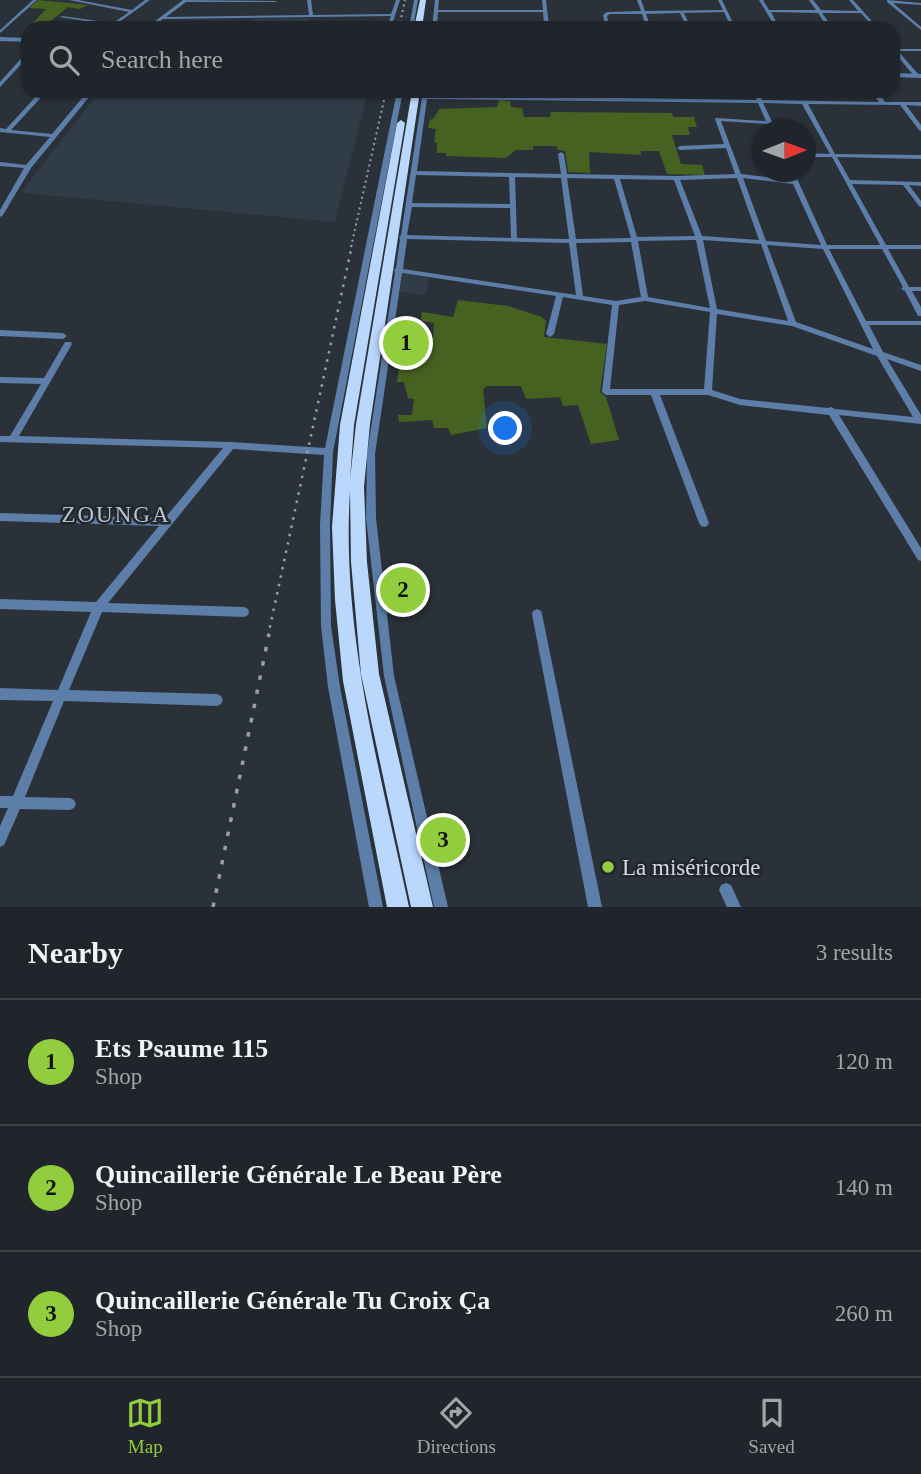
<!DOCTYPE html>
<meta charset="utf-8">
<style>
:root{--surface:#20252b;--page:#282d33;--text:#f1f3f6;--muted:#a2a5a9;--line:#3d4247;--accent:#92cd3e}
body{margin:0;font-family:"Times New Roman",serif;background:var(--page);color:var(--text)}
.compass{position:absolute;left:753px;top:119px;width:63px;height:63px;border-radius:50%;background:var(--surface);box-shadow:0 2px 5px #0004;rotate:89deg}
.you{position:absolute;left:506px;top:429px;width:24px;height:24px;margin:-18px;border:5px solid #fff;border-radius:50%;background:#1a73e8;box-shadow:0 0 0 10px #1a73e833}
.badge{display:grid;place-items:center;width:46px;height:46px;border-radius:50%;background:var(--accent);color:#111;font-size:23px;font-weight:700}
.pin{position:absolute;translate:-50% -50%;border:4px solid #fff;box-shadow:0 2px 7px #0006}
.list{margin:0;padding:0;list-style:none}
h2{display:flex;justify-content:space-between;align-items:center;height:91px;margin:0;padding:0 28px;font-size:30px}
h2 small{font-size:23px;font-weight:400;color:var(--muted)}
.list li{display:grid;grid-template-columns:46px 1fr auto;gap:21px;align-items:center;box-sizing:border-box;height:126px;padding:0 28px;border-top:2px solid var(--line)}
.list b{display:block;font-size:26px;white-space:nowrap}
.list p{margin:0;font-size:23px;white-space:nowrap;color:var(--muted)}
.list em{font-size:23px;font-style:normal;color:var(--muted)}
.icon{flex:none;width:38px;height:38px;fill:none;stroke:currentColor;stroke-width:2;stroke-linecap:round;stroke-linejoin:round}
.map{position:relative;flex:none;width:921px;height:907px;overflow:hidden}
.search{position:absolute;background:var(--surface);box-shadow:0 2px 5px #0004;left:21px;right:21px;top:21px;height:77px;display:flex;align-items:center;gap:18px;box-sizing:border-box;padding:0 24px;border-radius:21px;color:var(--muted);font-size:26px}
.sheet{height:469px;background:var(--surface)}
nav{display:flex;justify-content:space-around;align-items:center;box-sizing:border-box;height:98px;border-top:2px solid var(--line);background:var(--surface);font-size:19px;color:var(--muted)}
nav a{display:grid;justify-items:center;gap:4px}
nav .on{color:var(--accent)}
.map>svg:first-child{display:block}
.built{fill:#313c49}
.green{fill:#466221}
.lines{fill:none;stroke-linecap:round;stroke-linejoin:round}
.minor{fill:#5c7ea8;fill-rule:evenodd}
.tertiary{fill:#5c7ea8;fill-rule:evenodd}
.trunk{fill:#bad7fc;fill-rule:evenodd}
.rail-far2{stroke:#9a9fa5;stroke-width:2;stroke-dasharray:2 3.5;stroke-linecap:butt}
.rail-far1{stroke:#9a9fa5;stroke-width:2.5;stroke-dasharray:2.5 6;stroke-linecap:butt}
.rail{stroke:#9a9fa5;stroke-width:3.5;stroke-dasharray:4.5 10;stroke-linecap:butt}
.poi-dot{fill:#92cd3e;stroke:#21272f;stroke-width:2.5}
.labels{text-anchor:middle;stroke-width:5;stroke-linejoin:round;paint-order:stroke}
.quarter-label{font-size:23px;letter-spacing:2px;fill:#bac2cc;stroke:#21272f}
.near-poi-label{font-size:23px;fill:#d5dadf;stroke:#21272f;text-anchor:start}
</style>
<div class="map">
<svg width="921" height="907" viewBox="0 0 921 907">
<rect width="100%" height="100%" fill="#2b3139"/>
<g class="built">
<polygon points="308,18 306,28 247,28 254,19"/>
<polygon points="100,91 368,91 335,222 24,193 22,191"/>
<polygon points="402,274 430,278 425,295 399,292"/>
</g>
<g class="green">
<polygon points="38,0 88,5 80,9 68,7 47,24 32,24 46,9 29,8"/>
<polygon points="499,100 510,101 511,107 522,108 524,117 550,117 551,112 672,113 673,117 694,117 697,127 688,127 690,135 672,135 681,164 702,165 705,175 667,174 659,151 641,151 641,155 589,152 590,173 568,172 565,151 558,150 556,146 533,146 533,150 516,150 506,158 446,156 446,153 437,153 437,143 434,142 436,129 428,128 430,120 434,118 439,109 497,107"/>
<polygon points="458,300 508,306 542,317 546,321 544,337 607,344 600,392 606,397 619,440 591,444 578,405 563,406 560,397 526,399 521,386 487,386 483,389 487,428 451,435 448,428 434,428 432,420 399,422 398,415 412,415 414,399 408,398 404,382 397,382 399,367 417,364 419,347 424,346 424,339 433,339 434,323 421,321 422,312 453,317"/>
</g>
<g class="lines">
<g class="minor">
<polygon points="33,0 37,0 0,33 0,30"/>
<polygon points="69,0 78,0 132,10 145,0 150,0 111,28 108,27 110,25 60,17 62,16 113,23 129,12"/>
<polygon points="183,0 277,1 275,2 186,2 166,17 309,15 307,0 311,0 313,15 391,14 396,0 400,0 391,28 387,28 391,16 163,19 151,28 146,28"/>
<polygon points="414,0 418,0 413,28 409,28"/>
<path d="M435 0H439L438 10H543L542 0H546L549 25H605L603 15 607 12 641 11 637 0H641L645 11 723 10 718 0H722L733 23 732 25H774L759 0H763L769 10H816L809 0H813L821 10 858 11 849 0H853L878 28H874L861 13H822L833 28H726L729 23 724 12 684 13 691 28H687L680 13 646 14 651 28H432ZM438 12H543L544 25H437ZM771 12 818 13 826 25H778ZM610 14H642L646 26 609 25 607 16Z"/>
<polygon points="887,0 921,3 921,5 893,3 921,27 921,30 887,2"/>
<polygon points="893,47 896,49 921,49 921,51 898,51 919,75 919,77 915,77 893,51"/>
<polygon points="26,53 28,53 28,57 0,87 0,82"/>
<polygon points="41,91 47,91 11,130 52,134 88,91 94,91 31,168 3,215 0,217 0,210 24,168 0,166 0,162 26,165 50,137 0,132 0,128 6,129"/>
<polygon points="397,91 403,91 333,452 330,525 331,626 340,687 383,907 369,907 328,687 321,626 320,525 324,455 233,449 108,603 244,607 248,609 249,612 248,615 244,617 102,612 69,690 217,694 221,696 223,700 221,704 217,706 64,701 25,797 70,798 74,800 76,804 74,808 70,810 20,809 4,845 0,847 0,826 8,808 0,808 0,796 13,796 53,701 0,700 0,688 58,690 91,612 0,609 0,599 96,602 159,526 0,521 0,513 165,518 223,448 0,442 0,436 10,436 41,384 0,383 0,377 44,378 65,342 71,342 72,344 19,436 231,442 325,448"/>
<path d="M423 91H429L428 95 757 100 752 91H758L762 100 879 102 871 91H877L885 102H921V106L906 105 921 125V131L919 130 900 105 808 104 835 154 921 155V159L837 157 850 180 921 182V186L909 185 921 201V207L919 206 903 185 852 184 886 245H921V249H888L909 287H921V291H912L921 307V316H918L905 291 901 289 903 287 882 249H829L866 321H921V325H869L883 352 921 365V371L887 359 921 415V424L839 415 921 548V561L918 560 829 415 740 405 708 395H660L709 523 707 526 704 527 701 526 699 523 651 395H606L602 392 612 305 563 297 554 334 550 337 546 334 556 296 402 273 375 454 376 518 394 676 448 907H434L384 676 366 518 367 454 395 272 394 270 396 268 400 239 399 237 401 235ZM427 99 758 103 766 121 716 118 715 119 724 144 680 146 677 148 680 150 726 148 735 174 676 176 567 174 564 154 561 152 558 154 561 174 417 171ZM763 103 802 104 830 154 806 153V157H832L880 245H827L794 172H788L791 180 741 174 721 121 768 124 770 130H776ZM416 175 509 177 510 204 412 203ZM515 177 561 178 569 239 517 238ZM567 178 614 179 631 238 576 239ZM737 178 759 240 702 236 680 180ZM743 178 793 184 821 245 766 241ZM620 179 674 180 695 236 637 237ZM412 207 510 208 511 238 407 235ZM407 239 569 243 576 295 403 269ZM696 240 710 308 648 297 638 241ZM703 240 761 244 788 321 717 309ZM631 242 641 297 616 301 583 296 576 243ZM767 245 823 249 873 349 796 322ZM645 301 710 312 704 389H610L619 305ZM717 314 792 326 877 356 913 417 835 409 831 407 828 408 740 399 712 390Z"/>
<polygon points="0,330 63,333 67,336 63,339 0,336"/>
<polygon points="537,609 541,611 542,614 602,907 588,907 532,614 533,611"/>
<polygon points="726,883 731,885 741,907 727,907 719,890 721,885"/>
</g>
<g class="tertiary">
<polygon points="0,37 28,38 28,42 0,41"/>
<polygon points="893,73 921,74 921,78 893,77"/>
</g>
<g class="trunk">
<polygon points="420,0 426,0 422,28 414,28"/>
<path d="M412 91H420L370 424 364 487 367 562 379 674 433 907H411L361 674 351 562 350 491C341 632 380 770 409 907H387L343 681 335 600 332 527 340 425 397 123 401 120 405 123 354 425 350 480 356 424Z"/>
</g>
<g class="rail-far2">
<polyline points="399,28 405,0"/>
<polyline points="351,247 386,91"/>
</g>
<polyline class="rail-far1" points="268,636 352,245"/>
<polyline class="rail" points="213,907 269,634"/>
</g>
<circle class="poi-dot" cx="608" cy="867" r="7"/>
<g class="labels">
<g class="quarter-label">
<text x="116" y="522">ZOUNGA</text>
</g>
<g class="near-poi-label">
<text x="622" y="875">La miséricorde</text>
</g>
</g>
</svg>
<svg class="compass" viewBox="-18 -18 36 36"><path d="M0-13l5 13h-10z" fill="#e53935"/><path d="M0 13l5-13h-10z" fill="#a2a5a9"/></svg>
<div class="you"></div>
<div class="pin badge" style="left:406px;top:343px">1</div>
<div class="pin badge" style="left:403px;top:590px">2</div>
<div class="pin badge" style="left:443px;top:840px">3</div>
<div class="search"><svg class="icon" aria-label="search" viewBox="0 0 24 24"><circle cx="10" cy="10" r="6"/><path d="M15 15l6 6"/></svg>Search here</div>
</div>
<section class="sheet">
<h2>Nearby<small>3 results</small></h2>
<ul class="list">
<li><span class="badge">1</span><div><b>Ets Psaume 115</b><p>Shop</p></div><em>120 m</em></li>
<li><span class="badge">2</span><div><b>Quincaillerie Générale Le Beau Père</b><p>Shop</p></div><em>140 m</em></li>
<li><span class="badge">3</span><div><b>Quincaillerie Générale Tu Croix Ça</b><p>Shop</p></div><em>260 m</em></li>
</ul>
</section>
<nav>
<a class="on"><svg class="icon" aria-label="map" viewBox="0 0 24 24"><path d="M3 6l6-2 6 2 6-2v14l-6 2-6-2-6 2zM9 4v14M15 6v14"/></svg>Map</a>
<a><svg class="icon" aria-label="directions" viewBox="0 0 24 24"><path d="M12 3l9 9-9 9-9-9zM9 14v-3h6M13 9l2 2-2 2"/></svg>Directions</a>
<a><svg class="icon" aria-label="saved" viewBox="0 0 24 24"><path d="M7 4h10v16l-5-4-5 4z"/></svg>Saved</a>
</nav>
